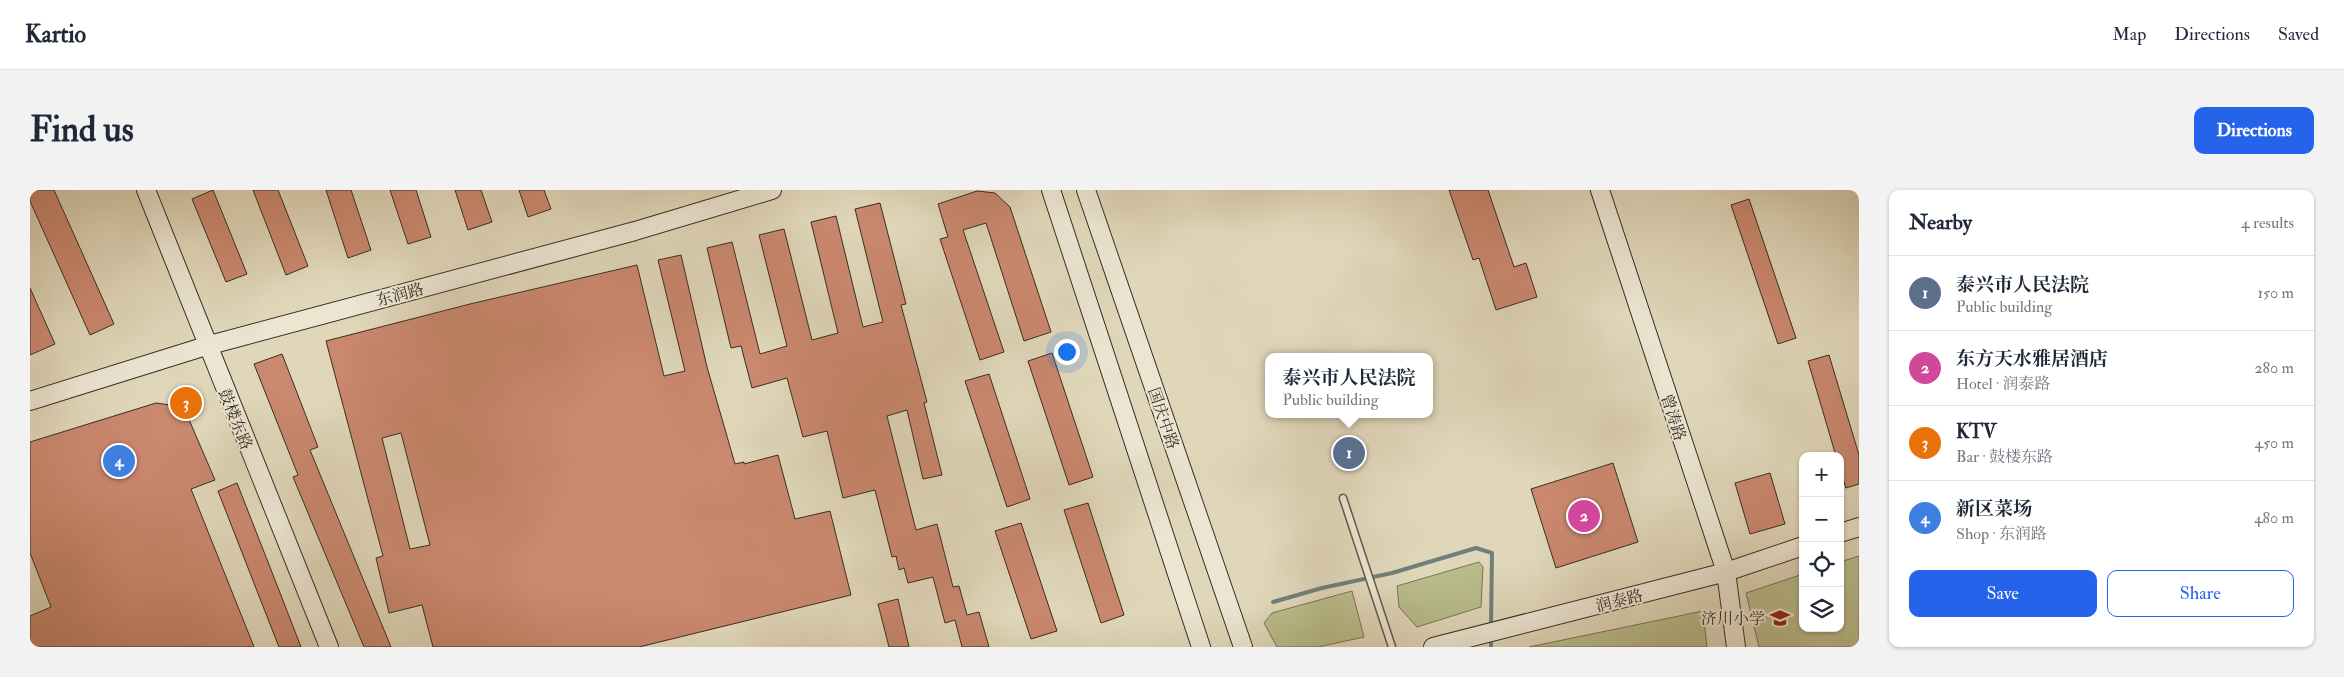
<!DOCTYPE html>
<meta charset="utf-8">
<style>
:root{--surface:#fff;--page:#f2f2f3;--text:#1f2937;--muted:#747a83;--line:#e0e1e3;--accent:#2563eb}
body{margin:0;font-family:"IM FELL Double Pica","Noto Serif SC",serif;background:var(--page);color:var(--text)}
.controls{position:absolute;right:15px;bottom:15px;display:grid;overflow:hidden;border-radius:10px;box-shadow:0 1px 4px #0004}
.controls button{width:45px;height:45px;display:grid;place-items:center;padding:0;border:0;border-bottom:1px solid var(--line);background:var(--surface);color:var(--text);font:25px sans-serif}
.you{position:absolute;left:1036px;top:161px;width:18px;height:18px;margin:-12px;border:4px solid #fff;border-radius:50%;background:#1a73e8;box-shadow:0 0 0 8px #1a73e833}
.badge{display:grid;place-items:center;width:32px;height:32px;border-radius:50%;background:var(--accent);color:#fff;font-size:16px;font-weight:700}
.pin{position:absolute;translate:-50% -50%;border:2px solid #fff;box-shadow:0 1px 5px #0006}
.popup{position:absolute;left:1235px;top:163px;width:168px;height:65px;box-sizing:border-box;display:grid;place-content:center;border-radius:10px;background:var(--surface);filter:drop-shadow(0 1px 4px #0005);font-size:16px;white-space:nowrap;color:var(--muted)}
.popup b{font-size:19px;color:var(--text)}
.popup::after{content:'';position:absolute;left:50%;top:100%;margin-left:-10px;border:10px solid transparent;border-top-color:var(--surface)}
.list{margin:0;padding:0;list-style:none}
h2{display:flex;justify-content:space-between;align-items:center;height:65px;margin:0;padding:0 20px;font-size:21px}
h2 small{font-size:16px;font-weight:400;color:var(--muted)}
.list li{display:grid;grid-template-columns:32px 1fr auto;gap:15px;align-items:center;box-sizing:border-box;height:75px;padding:0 20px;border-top:1px solid var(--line)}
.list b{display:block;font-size:19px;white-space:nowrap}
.list p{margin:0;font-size:16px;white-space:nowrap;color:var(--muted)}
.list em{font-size:16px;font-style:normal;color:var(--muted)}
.actions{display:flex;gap:10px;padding:15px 20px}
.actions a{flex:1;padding:11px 0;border:1px solid var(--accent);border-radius:10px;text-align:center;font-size:18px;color:var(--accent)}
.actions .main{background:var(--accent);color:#fff}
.icon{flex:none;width:28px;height:28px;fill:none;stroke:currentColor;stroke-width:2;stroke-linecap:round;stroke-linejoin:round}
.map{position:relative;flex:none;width:1829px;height:457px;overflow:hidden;border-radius:10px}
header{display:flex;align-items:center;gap:30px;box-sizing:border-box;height:70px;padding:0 25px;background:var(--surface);border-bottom:1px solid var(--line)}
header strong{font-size:24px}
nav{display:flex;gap:28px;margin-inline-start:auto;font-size:18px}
.intro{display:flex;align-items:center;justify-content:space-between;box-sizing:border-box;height:120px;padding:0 30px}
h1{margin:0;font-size:35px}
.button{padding:12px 22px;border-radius:10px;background:var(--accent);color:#fff;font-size:18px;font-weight:700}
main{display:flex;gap:30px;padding:0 30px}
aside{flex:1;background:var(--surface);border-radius:10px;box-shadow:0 1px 4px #0004}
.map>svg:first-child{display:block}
.green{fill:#b9bc8b;stroke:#797456}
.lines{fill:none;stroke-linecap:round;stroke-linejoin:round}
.stream{stroke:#70807b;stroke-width:4}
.building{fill:#ca886f;stroke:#392d22;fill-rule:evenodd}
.lane-casing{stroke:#635848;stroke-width:9}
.secondary-casing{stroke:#392d22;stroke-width:20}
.lane{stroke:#ebe5d2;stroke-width:6}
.secondary{stroke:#ebe5d2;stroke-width:18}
.labels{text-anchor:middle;stroke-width:4;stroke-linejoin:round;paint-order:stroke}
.street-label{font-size:16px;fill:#392d22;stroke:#ebe5d2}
.poi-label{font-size:16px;fill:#392d22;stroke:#ebe5d2;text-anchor:end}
</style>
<header>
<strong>Kartio</strong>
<nav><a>Map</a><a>Directions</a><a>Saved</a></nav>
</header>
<div class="intro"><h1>Find us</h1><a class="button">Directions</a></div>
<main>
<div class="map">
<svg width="1829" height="457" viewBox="0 0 1829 457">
<rect width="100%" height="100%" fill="#e0d7ba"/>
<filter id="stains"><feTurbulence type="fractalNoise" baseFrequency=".004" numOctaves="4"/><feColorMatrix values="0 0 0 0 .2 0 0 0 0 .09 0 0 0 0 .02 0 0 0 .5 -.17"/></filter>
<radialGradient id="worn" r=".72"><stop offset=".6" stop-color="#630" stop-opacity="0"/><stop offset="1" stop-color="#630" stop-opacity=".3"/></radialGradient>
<g class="green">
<polygon points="1829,366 1829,457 1729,457 1716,403 1773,384 1773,438 1810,438 1810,372"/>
<polygon points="1449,372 1453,377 1451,417 1387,437 1369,417 1367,396"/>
<polygon points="1322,401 1334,447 1288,457 1247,457 1234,433 1242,423"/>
<polygon points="1673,421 1677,457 1499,457"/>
</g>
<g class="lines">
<g class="stream">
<polyline points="1243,412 1292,398 1362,383 1446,358 1462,363 1461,436"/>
<polyline points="1461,457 1461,448"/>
</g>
</g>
<g class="building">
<polygon points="0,0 24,0 84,134 60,145 0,11"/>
<polygon points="183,0 217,84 196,92 162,9"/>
<polygon points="223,0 248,0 278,76 256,85"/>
<polygon points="296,0 321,0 341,60 318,68"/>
<polygon points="360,0 386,0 401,47 378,54"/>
<polygon points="425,0 451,0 462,32 438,40"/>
<polygon points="489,0 514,0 521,19 498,27"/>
<polygon points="1419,0 1458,0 1484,77 1496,73 1507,107 1466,120 1449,68 1443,70"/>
<polygon points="947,1 965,3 980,17 1021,142 994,151 956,33 933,40 974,162 950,170 910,49 918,47 908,14"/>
<polygon points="1719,9 1766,148 1748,154 1701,15"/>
<polygon points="850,13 876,114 871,115 897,212 894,213 912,285 893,289 877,220 857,226 886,340 907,334 923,397 929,396 937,425 949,422 959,457 932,457 925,430 915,433 903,387 878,393 874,378 869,380 866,366 862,367 845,300 813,308 797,241 773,247 757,188 722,198 711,156 701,158 677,58 702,52 730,164 757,156 729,45 754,39 782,150 808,143 781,32 806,26 833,137 853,132 825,19"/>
<path d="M651 65 677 177 705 274 714 272V274L748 265 765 329 800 321 821 405 609 457H403L392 415 359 423 346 368 353 366 296 151 440 114 607 75 634 186 655 181 628 70ZM371 243 400 355 380 359 352 248Z"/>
<polygon points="0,98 25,154 0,165"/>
<polygon points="1022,163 1063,287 1039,295 998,171"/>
<polygon points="252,164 288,257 280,260 361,457 334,457 263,287 268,285 224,174"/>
<polygon points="1799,165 1829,265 1829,294 1816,298 1810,280 1810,266 1806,266 1778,171"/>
<polygon points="959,184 1000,309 977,317 935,191"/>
<polygon points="126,213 140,215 157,225 185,290 161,299 224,457 0,457 0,426 21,417 0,363 0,252"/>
<polygon points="1583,273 1608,352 1526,378 1501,299"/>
<polygon points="1740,283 1755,334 1720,344 1705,293"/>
<polygon points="207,293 245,390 271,457 249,457 227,401 188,301"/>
<polygon points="1058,313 1094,425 1071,433 1034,320"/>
<polygon points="991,333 1027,441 1001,449 965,341"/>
<polygon points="868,409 879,457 859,457 848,414"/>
</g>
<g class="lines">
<defs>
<polyline id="lane" points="1313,308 1362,457"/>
<g id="secondary">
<polyline points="116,0 299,457"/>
<polyline points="1021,0 1171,457"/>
<polyline points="1056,0 1213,457"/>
<polyline points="1570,0 1696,382 1706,457"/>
<polyline points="0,211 176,156 605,41 742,0"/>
<polyline points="1810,343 1829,337"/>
<polyline points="1403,457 1696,382 1773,356"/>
</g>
</defs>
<use href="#lane" class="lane-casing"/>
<use href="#secondary" class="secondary-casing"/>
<use href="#lane" class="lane"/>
<use href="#secondary" class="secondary"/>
</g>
<defs>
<symbol id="school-bare" viewBox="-9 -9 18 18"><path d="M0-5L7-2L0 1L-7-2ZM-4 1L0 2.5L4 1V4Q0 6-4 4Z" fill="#8f2418" stroke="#ebe5d2" stroke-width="2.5" paint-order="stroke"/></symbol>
</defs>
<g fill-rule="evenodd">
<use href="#school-bare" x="1736" y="414" width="28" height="28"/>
</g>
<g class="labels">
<g class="street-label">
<text transform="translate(370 104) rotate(-15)" y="6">东润路</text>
<text transform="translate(1644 227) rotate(72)" y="6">曾涛路</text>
<text transform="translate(1134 228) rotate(71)" y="6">国庆中路</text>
<text transform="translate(206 229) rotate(68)" y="6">鼓楼东路</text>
<text transform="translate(1589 410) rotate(-14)" y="6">润泰路</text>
</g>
<g class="poi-label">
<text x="1735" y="434">济川小学</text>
</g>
</g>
<rect width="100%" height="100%" filter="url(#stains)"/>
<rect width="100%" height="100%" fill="url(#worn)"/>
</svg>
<div class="controls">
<button>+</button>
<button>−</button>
<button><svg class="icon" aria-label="locate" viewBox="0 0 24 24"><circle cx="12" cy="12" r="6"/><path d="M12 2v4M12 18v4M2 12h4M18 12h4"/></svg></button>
<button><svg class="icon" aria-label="layers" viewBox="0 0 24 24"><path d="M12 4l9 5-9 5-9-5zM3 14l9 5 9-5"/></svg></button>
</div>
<div class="you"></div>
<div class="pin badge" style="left:1319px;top:263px;background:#5c6f8a">1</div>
<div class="popup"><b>泰兴市人民法院</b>Public building</div>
<div class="pin badge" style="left:1554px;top:326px;background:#d1479c">2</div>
<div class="pin badge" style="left:156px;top:213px;background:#e8710a">3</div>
<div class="pin badge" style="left:89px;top:271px;background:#3f7fe0">4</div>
</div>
<aside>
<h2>Nearby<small>4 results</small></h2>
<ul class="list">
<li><span class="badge" style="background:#5c6f8a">1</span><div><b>泰兴市人民法院</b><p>Public building</p></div><em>150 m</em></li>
<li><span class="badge" style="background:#d1479c">2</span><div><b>东方天水雅居酒店</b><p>Hotel · 润泰路</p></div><em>280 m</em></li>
<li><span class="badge" style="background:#e8710a">3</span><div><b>KTV</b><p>Bar · 鼓楼东路</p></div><em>450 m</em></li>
<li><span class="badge" style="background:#3f7fe0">4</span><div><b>新区菜场</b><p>Shop · 东润路</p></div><em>480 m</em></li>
</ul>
<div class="actions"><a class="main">Save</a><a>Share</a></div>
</aside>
</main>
